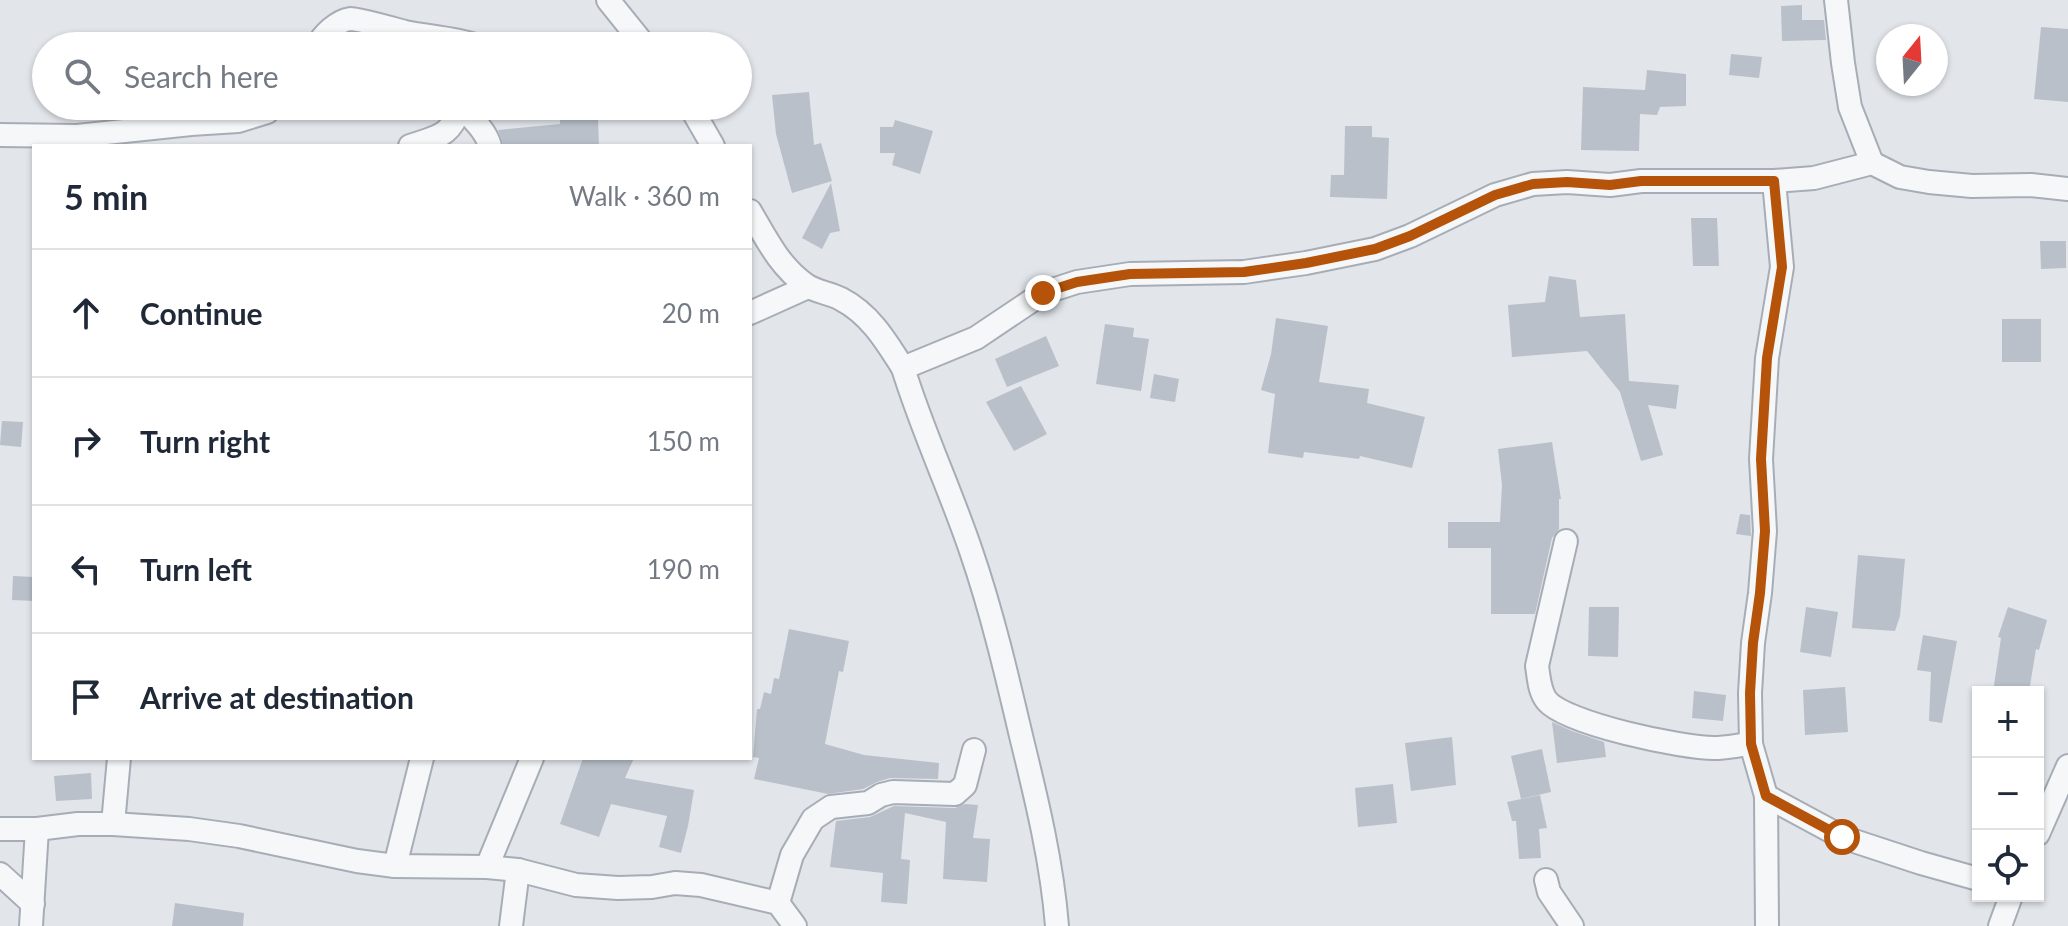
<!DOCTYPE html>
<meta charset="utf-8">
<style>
:root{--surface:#fff;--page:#f6f6f7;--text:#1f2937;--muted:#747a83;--line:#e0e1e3}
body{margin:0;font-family:Lato,sans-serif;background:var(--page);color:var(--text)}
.controls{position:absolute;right:24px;bottom:24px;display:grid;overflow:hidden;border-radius:0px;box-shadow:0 2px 6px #0004}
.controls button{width:72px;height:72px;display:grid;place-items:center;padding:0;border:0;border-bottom:2px solid var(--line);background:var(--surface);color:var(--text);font:40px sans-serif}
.compass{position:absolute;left:1876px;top:24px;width:72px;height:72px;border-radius:50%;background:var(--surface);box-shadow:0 2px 6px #0004;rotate:18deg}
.stop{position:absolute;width:24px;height:24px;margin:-18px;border:6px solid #b45309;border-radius:50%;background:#fff}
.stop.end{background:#b45309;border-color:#fff;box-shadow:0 2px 8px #0008}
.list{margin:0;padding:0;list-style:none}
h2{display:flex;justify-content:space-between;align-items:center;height:104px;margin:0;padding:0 32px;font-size:34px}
h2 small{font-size:26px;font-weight:400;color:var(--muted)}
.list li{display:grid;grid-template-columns:52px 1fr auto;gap:24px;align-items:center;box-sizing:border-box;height:128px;padding:0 32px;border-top:2px solid var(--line)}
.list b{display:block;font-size:30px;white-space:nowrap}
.list em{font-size:26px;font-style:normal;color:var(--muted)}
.icon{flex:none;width:44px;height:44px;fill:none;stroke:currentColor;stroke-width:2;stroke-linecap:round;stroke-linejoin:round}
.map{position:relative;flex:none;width:2068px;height:926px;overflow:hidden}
.search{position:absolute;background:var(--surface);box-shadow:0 2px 6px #0004;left:32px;top:32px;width:720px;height:88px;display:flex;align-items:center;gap:20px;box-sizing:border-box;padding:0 28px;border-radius:44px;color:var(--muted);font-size:30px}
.panel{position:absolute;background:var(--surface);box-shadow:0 2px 6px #0004;left:32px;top:144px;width:720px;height:616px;border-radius:0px}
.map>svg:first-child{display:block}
.building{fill:#b9c0c9}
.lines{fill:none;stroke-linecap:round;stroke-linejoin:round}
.minor-casing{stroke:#a7adb6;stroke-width:26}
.minor{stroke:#f5f7f9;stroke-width:22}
.route{stroke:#b45309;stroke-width:10}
</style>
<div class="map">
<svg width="2068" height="926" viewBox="0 0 2068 926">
<rect width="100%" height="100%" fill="#e2e6eb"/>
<g class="building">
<polygon points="1802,5 1802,20 1824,20 1826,40 1782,41 1781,6"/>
<polygon points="2041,27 2068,29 2068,102 2034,99"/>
<polygon points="1731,54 1762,57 1759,78 1729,75"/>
<polygon points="1647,70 1686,74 1686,106 1660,107 1657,115 1640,114 1639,151 1581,150 1583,87 1645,90"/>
<polygon points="809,92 814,145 821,143 832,181 792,193 776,134 772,95"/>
<polygon points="560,111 581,111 581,120 598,120 599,146 504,146 498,130 560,124"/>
<polygon points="895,120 933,131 920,174 892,165 895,153 880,153 880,127 893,127"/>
<polygon points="1345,126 1372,126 1372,137 1389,138 1387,199 1330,197 1331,175 1344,175"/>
<polygon points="831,183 840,231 830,233 822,249 802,238"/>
<polygon points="1691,218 1717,218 1719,266 1693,266"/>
<polygon points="2040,241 2066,241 2066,268 2041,269"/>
<polygon points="1549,276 1576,280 1580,317 1625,314 1629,381 1679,385 1676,409 1648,405 1663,455 1641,461 1620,392 1587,351 1512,357 1508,305 1545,302"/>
<polygon points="1276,318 1328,326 1319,382 1369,389 1367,403 1425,417 1412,468 1360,456 1359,459 1304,452 1303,458 1268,453 1275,394 1261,390 1271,354"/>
<rect x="2002" y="319" width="39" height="43"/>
<polygon points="1105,324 1134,328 1133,337 1149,339 1141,391 1096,384"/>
<polygon points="1046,336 1059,366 1007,387 995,359"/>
<polygon points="1154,374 1179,379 1175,402 1150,398"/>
<polygon points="1021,386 1047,434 1014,451 986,402"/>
<polygon points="2,421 23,422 21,447 0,445"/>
<polygon points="1552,442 1561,499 1559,499 1559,529 1552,538 1535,614 1491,614 1491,548 1448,548 1448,522 1500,522 1502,485 1498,449"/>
<polygon points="1740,514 1750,515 1751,536 1736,534"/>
<polygon points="1858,555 1905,559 1900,616 1895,631 1852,628"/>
<polygon points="13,576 34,577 34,601 12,600"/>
<polygon points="1589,607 1619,607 1618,657 1588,656"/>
<polygon points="1806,607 1838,612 1831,657 1800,652"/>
<polygon points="2008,607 2047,620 2039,650 2036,649 2029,692 1993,692 2001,638 1998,637"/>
<polygon points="789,629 849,641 843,672 839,671 825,744 864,755 939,763 938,779 890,778 877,782 863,789 828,794 754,779 759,758 753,757 757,709 760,709 764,692 771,694 774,678 779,679"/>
<polygon points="1923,635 1957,641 1942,723 1929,721 1931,672 1917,670"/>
<polygon points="1845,687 1848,732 1805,735 1803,690"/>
<polygon points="1694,691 1726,695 1723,721 1692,718"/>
<polygon points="1552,722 1572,731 1604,742 1606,757 1557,763"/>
<polygon points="1452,737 1456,785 1411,791 1405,743"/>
<polygon points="1542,749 1551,792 1521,799 1511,756"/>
<polygon points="583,758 634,758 625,778 694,790 688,826 681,853 659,847 667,816 611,804 599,837 560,824"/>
<polygon points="91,773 92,799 56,801 54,776"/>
<polygon points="1393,784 1397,823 1358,827 1355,788"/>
<polygon points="1540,795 1547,828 1539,829 1541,858 1519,859 1516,821 1512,821 1507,802"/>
<polygon points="965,804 978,805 973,838 990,839 987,882 943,879 946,822 905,813 901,859 910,860 907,904 881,902 883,873 830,867 836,821 870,817 894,806 955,808"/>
<polygon points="175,903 244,913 243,926 172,926"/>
</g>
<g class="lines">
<defs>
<g id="minor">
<polyline points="608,0 645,46"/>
<polyline points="1836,0 1843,63 1850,107 1872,163"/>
<path d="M317 46C323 35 337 21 350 19 359 19 394 29 405 32 429 37 454 38 478 46"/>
<polyline points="690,106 713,146"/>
<path d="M461 107C472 118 486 131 490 146"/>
<polyline points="0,135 77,136 191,124 238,121 267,112 273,106"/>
<path d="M410 146C439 136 450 137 461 106"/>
<path d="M750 211C766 238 779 266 806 285 816 292 830 293 841 299 870 314 886 341 903 368"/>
<polyline points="750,313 808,287"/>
<path d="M1566 541 1537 666C1539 678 1539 691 1547 701 1567 724 1682 748 1714 748 1726 748 1739 745 1751 744"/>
<polyline points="1766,796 1842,837 1921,863 1978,879"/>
<polyline points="113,824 119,758"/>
<polyline points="0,829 37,829 78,824 113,824 189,829 239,836 357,861 395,866 487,867 518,870 576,885 618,888 652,887 675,883 701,885 778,903 795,926"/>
<polyline points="2038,834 2068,766"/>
<polyline points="395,866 422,758"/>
<polyline points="487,867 532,758"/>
<polyline points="0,874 33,904"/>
<polyline points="1546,880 1549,892 1572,926"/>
<polyline points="778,903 792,855 813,819 831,807 868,803 881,795 893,792 955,794 965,785 974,750"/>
<polyline points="31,926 37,829"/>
<polyline points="511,926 518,870"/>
<path d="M1057 926C1052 863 1037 801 1022 740 1007 676 992 612 971 551 950 489 922 430 903 368L976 338 1043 293 1077 282 1130 274 1244 272 1306 263 1375 249 1410 236 1495 195 1533 184 1567 182 1610 185 1641 181H1774L1814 178 1872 163 1900 177 1929 182 1972 186 2031 185 2068 189"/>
<polyline points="1767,926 1766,796 1751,744 1750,693 1753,643 1760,593 1765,531 1761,459 1767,358 1782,267 1774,181"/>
<polyline points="2000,926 2011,896"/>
</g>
</defs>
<use href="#minor" class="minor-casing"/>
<use href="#minor" class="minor"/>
</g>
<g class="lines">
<polyline class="route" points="1043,293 1077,282 1130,274 1244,272 1306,263 1375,249 1410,236 1495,195 1533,184 1567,182 1610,185 1641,181 1774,181 1782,267 1767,358 1761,459 1765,531 1760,593 1753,643 1750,693 1751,744 1766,796 1842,837"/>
</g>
</svg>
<div class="controls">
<button>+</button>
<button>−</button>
<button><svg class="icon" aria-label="locate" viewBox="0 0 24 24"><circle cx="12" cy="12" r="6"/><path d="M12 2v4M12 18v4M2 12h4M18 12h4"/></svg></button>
</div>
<svg class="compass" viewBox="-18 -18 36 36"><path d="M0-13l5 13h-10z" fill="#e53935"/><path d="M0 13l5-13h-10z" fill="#747a83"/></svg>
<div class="stop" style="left:1842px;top:837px"></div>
<div class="stop end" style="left:1043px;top:293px"></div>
<div class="search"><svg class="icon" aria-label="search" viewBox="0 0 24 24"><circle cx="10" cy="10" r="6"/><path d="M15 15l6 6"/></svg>Search here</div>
<section class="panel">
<h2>5 min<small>Walk · 360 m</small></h2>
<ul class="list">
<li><svg class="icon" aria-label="ahead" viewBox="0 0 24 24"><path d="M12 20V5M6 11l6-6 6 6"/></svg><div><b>Continue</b></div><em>20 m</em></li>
<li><svg class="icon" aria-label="right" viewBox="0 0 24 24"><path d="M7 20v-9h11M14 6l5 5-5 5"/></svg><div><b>Turn right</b></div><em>150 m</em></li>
<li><svg class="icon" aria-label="left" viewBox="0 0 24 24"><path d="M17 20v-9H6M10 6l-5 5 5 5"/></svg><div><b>Turn left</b></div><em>190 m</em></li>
<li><svg class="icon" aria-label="arrive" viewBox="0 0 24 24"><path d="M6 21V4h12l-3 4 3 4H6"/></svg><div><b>Arrive at destination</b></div></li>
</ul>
</section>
</div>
